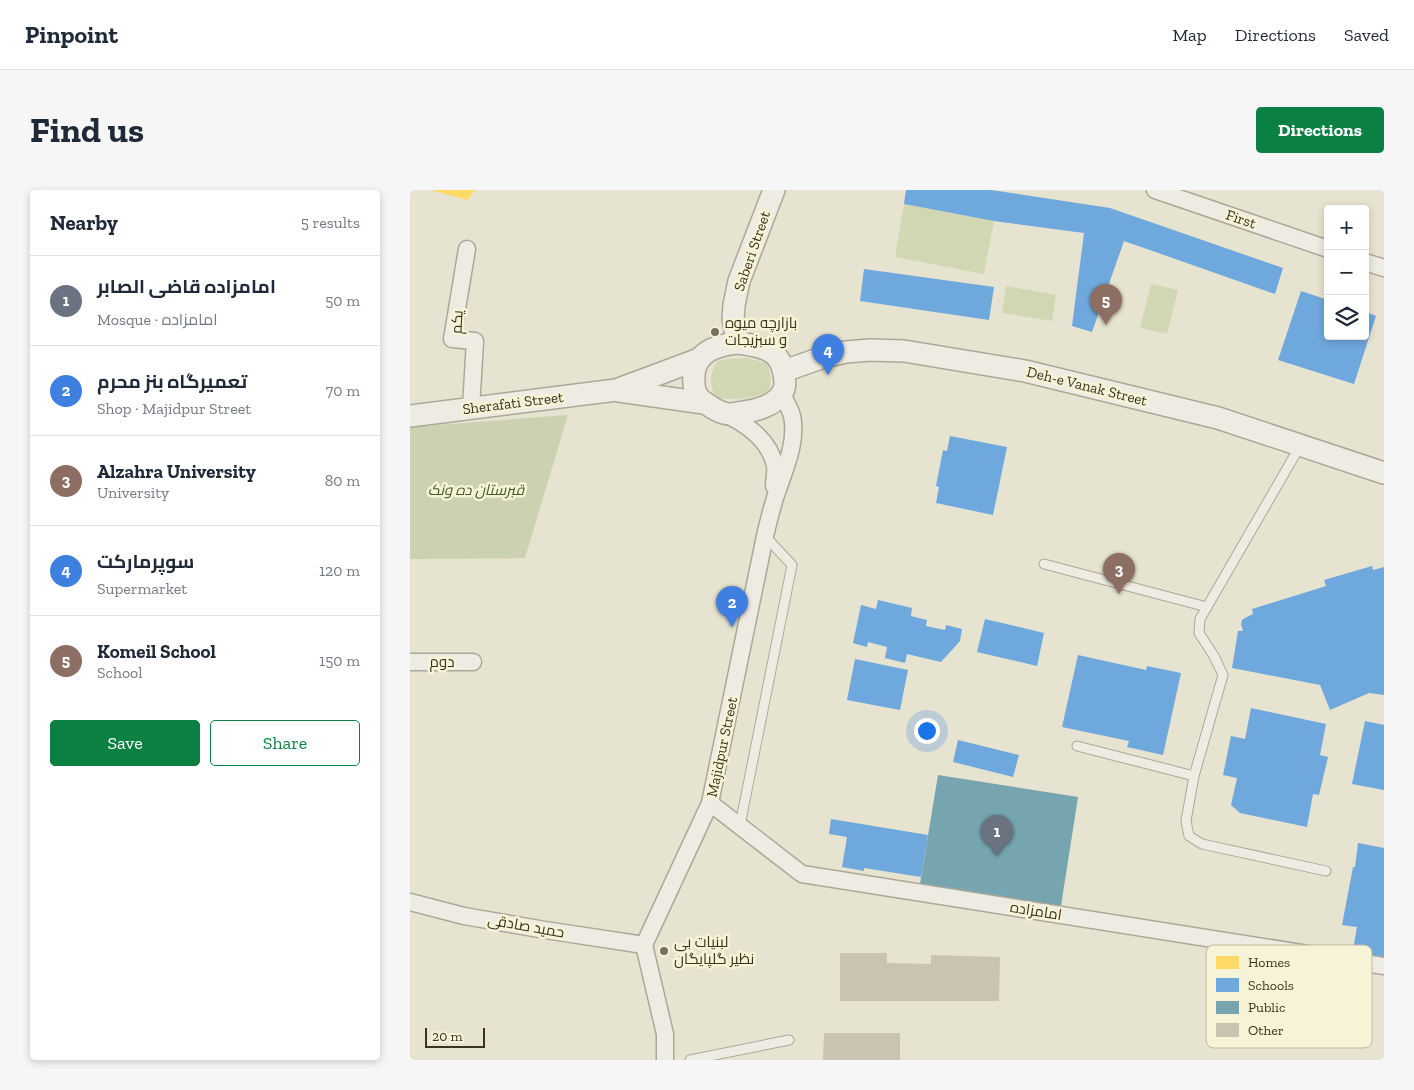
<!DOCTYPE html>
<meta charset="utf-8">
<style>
:root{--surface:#fff;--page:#f6f6f7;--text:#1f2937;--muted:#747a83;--line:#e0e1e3;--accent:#0b8043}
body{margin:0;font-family:"Zilla Slab",Cairo,serif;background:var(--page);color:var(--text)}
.controls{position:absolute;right:15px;top:15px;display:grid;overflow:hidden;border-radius:5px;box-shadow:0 2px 8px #0003}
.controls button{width:45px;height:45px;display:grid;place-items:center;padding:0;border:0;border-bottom:1px solid var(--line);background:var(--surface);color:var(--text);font:25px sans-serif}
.scale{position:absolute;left:15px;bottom:12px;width:60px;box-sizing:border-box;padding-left:5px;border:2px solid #3c3220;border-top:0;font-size:14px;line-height:18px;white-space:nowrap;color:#3c3220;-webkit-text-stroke:4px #f6f3d7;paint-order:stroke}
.you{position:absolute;left:516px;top:540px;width:18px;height:18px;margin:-12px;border:4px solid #fff;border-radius:50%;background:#1a73e8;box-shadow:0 0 0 8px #1a73e833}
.badge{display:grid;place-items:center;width:32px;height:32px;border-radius:50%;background:var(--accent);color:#fff;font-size:16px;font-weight:700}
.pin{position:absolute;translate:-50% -41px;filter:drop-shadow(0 1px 2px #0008)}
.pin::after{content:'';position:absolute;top:26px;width:18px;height:15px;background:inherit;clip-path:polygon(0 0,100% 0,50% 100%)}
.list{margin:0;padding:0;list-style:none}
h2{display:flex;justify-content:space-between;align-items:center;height:65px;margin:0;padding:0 20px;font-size:21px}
h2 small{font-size:16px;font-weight:400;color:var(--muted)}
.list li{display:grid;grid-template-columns:32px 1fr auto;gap:15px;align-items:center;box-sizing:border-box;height:90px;padding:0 20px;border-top:1px solid var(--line)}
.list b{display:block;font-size:19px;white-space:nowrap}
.list p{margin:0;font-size:16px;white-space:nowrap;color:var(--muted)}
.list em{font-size:16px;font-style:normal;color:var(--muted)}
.actions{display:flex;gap:10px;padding:15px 20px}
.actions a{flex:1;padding:11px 0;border:1px solid var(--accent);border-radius:5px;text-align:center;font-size:18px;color:var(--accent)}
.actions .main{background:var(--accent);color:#fff}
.icon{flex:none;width:28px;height:28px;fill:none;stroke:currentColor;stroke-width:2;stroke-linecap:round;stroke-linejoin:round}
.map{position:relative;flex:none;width:974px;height:870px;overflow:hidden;border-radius:5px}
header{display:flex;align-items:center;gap:30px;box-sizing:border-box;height:70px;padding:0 25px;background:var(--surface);border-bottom:1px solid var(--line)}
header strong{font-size:24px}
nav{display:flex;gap:28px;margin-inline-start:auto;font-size:18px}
.intro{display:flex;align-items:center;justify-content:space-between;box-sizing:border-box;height:120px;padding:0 30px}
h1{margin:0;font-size:35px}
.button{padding:12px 22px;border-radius:5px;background:var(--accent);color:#fff;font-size:18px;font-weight:700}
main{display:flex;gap:30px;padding:0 30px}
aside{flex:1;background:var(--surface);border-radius:5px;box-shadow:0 2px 8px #0003}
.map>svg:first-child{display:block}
.green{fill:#d1d7b3}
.cemetery{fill:#ccd1b2}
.homes{fill:#ffd966}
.schools{fill:#6fa8dc}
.public{fill:#76a5af}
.building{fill:#cac3b1}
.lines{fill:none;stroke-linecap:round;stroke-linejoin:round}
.service-casing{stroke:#aca899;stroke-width:11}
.minor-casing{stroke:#aca899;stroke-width:19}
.tertiary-casing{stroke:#aca899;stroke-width:24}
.service{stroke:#eeece2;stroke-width:9}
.minor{stroke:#eeece2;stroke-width:16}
.tertiary{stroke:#eeece2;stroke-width:21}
.poi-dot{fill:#78705e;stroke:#f6f3d7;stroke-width:2}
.labels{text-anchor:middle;stroke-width:5;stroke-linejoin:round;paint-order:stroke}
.street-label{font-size:15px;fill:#3c3220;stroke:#f6f3d7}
.poi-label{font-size:15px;fill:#3c3220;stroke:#f6f3d7;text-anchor:start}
.park-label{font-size:15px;font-style:italic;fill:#445926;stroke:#f6f3d7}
.key{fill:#f6f3d7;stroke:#beb9a0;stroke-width:1}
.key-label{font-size:14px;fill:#3c3220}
</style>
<header>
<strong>Pinpoint</strong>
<nav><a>Map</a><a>Directions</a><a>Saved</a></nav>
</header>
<div class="intro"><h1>Find us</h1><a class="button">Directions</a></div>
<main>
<aside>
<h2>Nearby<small>5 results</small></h2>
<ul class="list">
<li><span class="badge" style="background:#6b7280">1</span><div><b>امامزاده قاضی الصابر</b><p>Mosque · امامزاده</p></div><em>50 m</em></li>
<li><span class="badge" style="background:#3f7fe0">2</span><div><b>تعمیرگاه بنز محرم</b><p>Shop · Majidpur Street</p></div><em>70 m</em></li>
<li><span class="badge" style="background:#8d6e63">3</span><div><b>Alzahra University</b><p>University</p></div><em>80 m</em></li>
<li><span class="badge" style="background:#3f7fe0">4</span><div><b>سوپرمارکت</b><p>Supermarket</p></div><em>120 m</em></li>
<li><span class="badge" style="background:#8d6e63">5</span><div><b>Komeil School</b><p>School</p></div><em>150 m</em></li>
</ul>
<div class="actions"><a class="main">Save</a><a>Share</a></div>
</aside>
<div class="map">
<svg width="974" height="870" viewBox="0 0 974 870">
<rect width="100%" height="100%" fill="#e6e3d0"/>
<g class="green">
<polygon points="494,14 584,31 574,84 485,67"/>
<polygon points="741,94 768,100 757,144 730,138"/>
<polygon points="596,96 646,105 642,131 592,123"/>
<path d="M337 168 357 173C361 184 362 191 358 202 341 209 323 211 305 207 299 193 300 184 307 171L320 169Z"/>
</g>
<polygon class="cemetery" points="158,225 115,368 0,369 0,237"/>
<polygon class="homes" points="20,0 65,0 58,10"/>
<g class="schools">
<polygon points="496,0 581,0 700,18 873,78 865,104 714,51 682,142 662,136 674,43 584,31 494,14"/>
<polygon points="454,79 584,97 579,130 450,111"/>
<polygon points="891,101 918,110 918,146 955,146 955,122 966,126 944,194 868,170"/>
<polygon points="540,246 597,257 583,325 526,313 529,297 526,296 533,260 537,261"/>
<polygon points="962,376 963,380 974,377 974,505 959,503 920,520 910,495 822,478 828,441 833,441 831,434 832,430 835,428 843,424 842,419 916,396 914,390"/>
<polygon points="468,410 502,418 501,426 517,430 516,436 535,440 536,435 552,439 550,451 531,472 497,464 495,473 475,468 477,457 458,452 457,457 443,453 451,415 466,419"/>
<polygon points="575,429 634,443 627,476 567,462"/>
<polygon points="668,465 736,480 737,476 771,483 753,565 717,557 719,551 652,537"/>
<polygon points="445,469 498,480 490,520 437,510"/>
<polygon points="841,518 916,534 910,565 918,567 909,605 903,604 897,637 830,623 821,615 827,588 813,585 821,546 835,549"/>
<polygon points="955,531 974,535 974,600 942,594"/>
<polygon points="548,550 609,565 603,587 543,572"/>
<polygon points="421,629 518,645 511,687 454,678 454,681 432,677 437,647 419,644"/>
<polygon points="948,653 974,658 974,767 942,766 947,737 932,735 943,677 945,677"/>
</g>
<polygon class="public" points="528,585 668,607 651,716 510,694"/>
<g class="building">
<polygon points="430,763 477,763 477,773 521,774 521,765 590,767 589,811 430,811"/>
<polygon points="414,843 490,843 490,870 413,870"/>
</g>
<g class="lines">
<defs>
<g id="service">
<polyline points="890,256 790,429 789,443 804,466 813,485 784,586 776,631 779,646 792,654 916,681"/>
<polyline points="634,374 797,417"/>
<polyline points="667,556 784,586"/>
<polyline points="330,635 382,375 355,346"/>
<polyline points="280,870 379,850"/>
</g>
<g id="minor">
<polyline points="745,0 918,59"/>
<polyline points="57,59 42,149 65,151 61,218"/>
<polyline points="955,72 974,78"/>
<path d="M315 224C337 234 360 251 365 276 366 282 364 290 364 296"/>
<polyline points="0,472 63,472"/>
<polyline points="300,613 392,684 974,776"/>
<polyline points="0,712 54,726 135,740 234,755"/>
<path d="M255 870V844L234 755 300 613 355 346C358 333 361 321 365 308 373 283 388 253 382 226 380 218 376 212 372 205"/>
</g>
<g id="tertiary">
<path d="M328 153C340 155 355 156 364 164 370 169 373 177 374 184 375 190 376 198 372 203 366 215 345 221 333 222 327 223 319 225 314 223 306 221 300 216 294 212 287 208 284 200 284 193 281 164 304 155 328 153Z"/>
<polyline points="328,153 323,129 324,115 329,91 364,0"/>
<polyline points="374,181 414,167 436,162 460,160 494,161 615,181 808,228 974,283"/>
<polyline points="209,201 294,213"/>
<polyline points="0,226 206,200 289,169"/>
</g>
</defs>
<use href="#service" class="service-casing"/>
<use href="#minor" class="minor-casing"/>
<use href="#tertiary" class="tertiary-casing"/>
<use href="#service" class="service"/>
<use href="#minor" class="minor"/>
<use href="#tertiary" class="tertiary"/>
</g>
<g class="poi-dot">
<circle cx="305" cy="142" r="5"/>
<circle cx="254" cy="761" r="5"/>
</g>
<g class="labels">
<g class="street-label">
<text transform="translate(831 29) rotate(19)" y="5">First</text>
<text transform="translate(342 61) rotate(-71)" y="5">Saberi Street</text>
<text transform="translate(47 132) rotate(-86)" y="5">یکم</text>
<text transform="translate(677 196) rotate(14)" y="5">Deh-e Vanak Street</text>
<text transform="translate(103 213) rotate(-7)" y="5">Sherafati Street</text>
<text x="32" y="477">دوم</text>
<text transform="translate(312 557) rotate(-78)" y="5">Majidpur Street</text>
<text transform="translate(626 721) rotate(9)" y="5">امامزاده</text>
<text transform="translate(116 736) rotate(10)" y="5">حمید صادقی</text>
</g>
<g class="poi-label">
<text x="315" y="138">بازارچه میوه<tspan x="315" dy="17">و سبزیجات</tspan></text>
<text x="264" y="757">لبنیات بی<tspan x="264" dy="17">نظیر گلپایگان</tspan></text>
</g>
<g class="park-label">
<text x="66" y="305">قبرستان ده ونک</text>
</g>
</g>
<rect x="796" y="755" width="166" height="103" rx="8" class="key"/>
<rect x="806" y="766" width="23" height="13" fill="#ffd966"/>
<rect x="806" y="788" width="23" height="14" fill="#6fa8dc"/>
<rect x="806" y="811" width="23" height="13" fill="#76a5af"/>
<rect x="806" y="833" width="23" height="14" fill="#cac3b1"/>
<g class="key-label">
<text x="838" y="777">Homes</text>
<text x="838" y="800">Schools</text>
<text x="838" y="822">Public</text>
<text x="838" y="845">Other</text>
</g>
</svg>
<div class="controls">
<button>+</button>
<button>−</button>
<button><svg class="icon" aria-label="layers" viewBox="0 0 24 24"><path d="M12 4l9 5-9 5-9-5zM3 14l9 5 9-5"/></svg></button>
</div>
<div class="scale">20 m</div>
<div class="you"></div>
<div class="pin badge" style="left:587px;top:666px;background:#6b7280">1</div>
<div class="pin badge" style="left:322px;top:437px;background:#3f7fe0">2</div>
<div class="pin badge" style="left:709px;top:404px;background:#8d6e63">3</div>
<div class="pin badge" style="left:418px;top:185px;background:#3f7fe0">4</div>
<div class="pin badge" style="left:696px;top:135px;background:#8d6e63">5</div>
</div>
</main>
